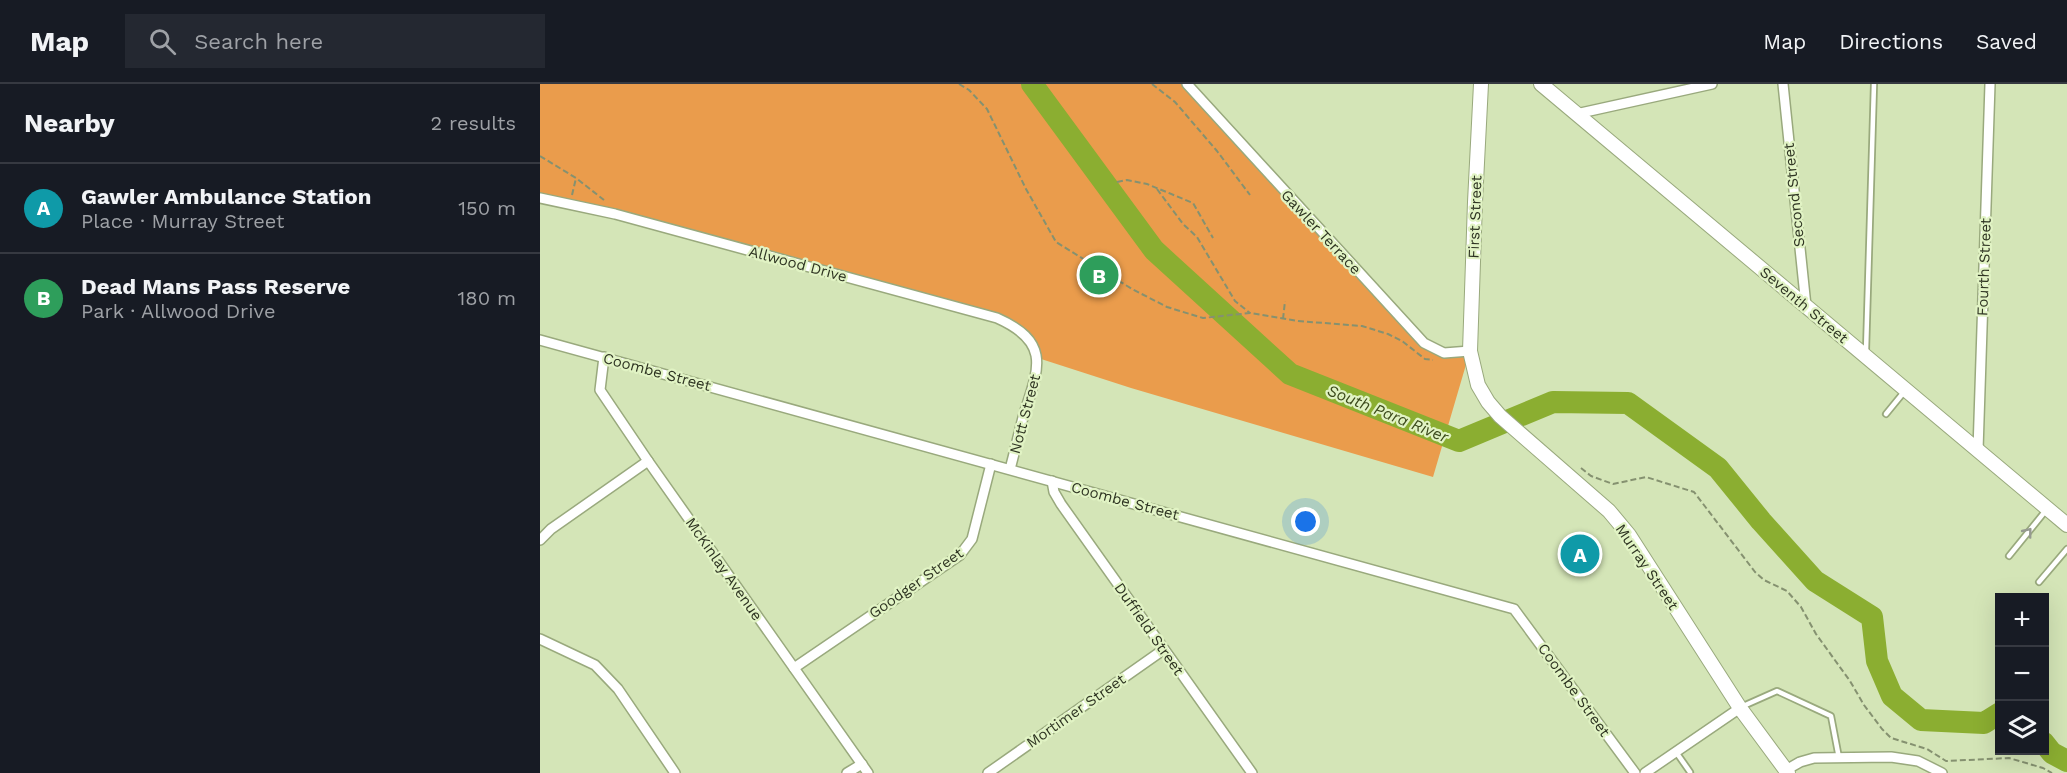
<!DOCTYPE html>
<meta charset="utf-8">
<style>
:root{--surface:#171b24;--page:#242831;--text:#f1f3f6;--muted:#9ea1a6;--line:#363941;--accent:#8c9099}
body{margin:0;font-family:"Work Sans",sans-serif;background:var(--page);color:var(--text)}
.controls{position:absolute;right:18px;bottom:18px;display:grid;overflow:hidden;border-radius:0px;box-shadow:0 6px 24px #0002}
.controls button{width:54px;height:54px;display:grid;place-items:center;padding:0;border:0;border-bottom:2px solid var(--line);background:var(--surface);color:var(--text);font:30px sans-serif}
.you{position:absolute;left:766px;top:438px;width:21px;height:21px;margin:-15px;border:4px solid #fff;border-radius:50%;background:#1a73e8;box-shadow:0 0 0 9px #1a73e833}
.badge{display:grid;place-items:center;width:39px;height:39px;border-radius:50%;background:var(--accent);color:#fff;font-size:20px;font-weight:700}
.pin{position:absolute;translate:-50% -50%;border:3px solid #fff;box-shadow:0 2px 6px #0006}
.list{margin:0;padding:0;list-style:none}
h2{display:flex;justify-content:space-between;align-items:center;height:78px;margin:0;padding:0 24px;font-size:26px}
h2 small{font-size:20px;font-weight:400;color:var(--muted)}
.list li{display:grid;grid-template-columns:39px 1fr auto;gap:18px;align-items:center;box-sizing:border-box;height:90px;padding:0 24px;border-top:2px solid var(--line)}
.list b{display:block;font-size:22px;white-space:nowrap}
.list p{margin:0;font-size:20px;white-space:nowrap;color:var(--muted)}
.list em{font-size:20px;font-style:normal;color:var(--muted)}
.icon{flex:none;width:33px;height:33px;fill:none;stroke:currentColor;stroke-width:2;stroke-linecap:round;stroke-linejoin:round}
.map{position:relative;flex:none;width:1527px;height:689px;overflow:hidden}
header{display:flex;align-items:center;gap:36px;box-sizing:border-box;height:84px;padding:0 30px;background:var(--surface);border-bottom:2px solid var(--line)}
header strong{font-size:28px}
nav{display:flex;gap:33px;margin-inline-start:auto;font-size:21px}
.search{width:420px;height:54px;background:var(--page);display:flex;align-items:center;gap:15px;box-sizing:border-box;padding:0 21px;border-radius:0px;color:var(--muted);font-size:22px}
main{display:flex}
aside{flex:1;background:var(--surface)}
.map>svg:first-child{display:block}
.green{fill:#ea9c4c}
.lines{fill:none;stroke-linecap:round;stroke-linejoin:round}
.river{stroke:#8bae31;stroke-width:22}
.lane-casing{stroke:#99a97d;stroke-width:8}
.street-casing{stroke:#99a97d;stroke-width:12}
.secondary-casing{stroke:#99a97d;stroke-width:16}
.path{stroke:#859170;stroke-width:2;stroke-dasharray:6 3;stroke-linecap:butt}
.lane{stroke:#fff;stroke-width:4.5}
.street{stroke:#fff;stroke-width:9}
.secondary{stroke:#fff;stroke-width:14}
.oneway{stroke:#969a90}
.labels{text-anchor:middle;stroke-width:4.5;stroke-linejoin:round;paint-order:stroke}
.street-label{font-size:15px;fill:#2e3422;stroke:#e1f3c4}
.water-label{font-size:16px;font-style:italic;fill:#3c4a1b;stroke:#e1f3c4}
</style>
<header>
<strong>Map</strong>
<div class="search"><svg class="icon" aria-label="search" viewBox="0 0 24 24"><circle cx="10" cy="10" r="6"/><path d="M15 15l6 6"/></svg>Search here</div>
<nav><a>Map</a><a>Directions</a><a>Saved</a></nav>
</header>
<main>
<aside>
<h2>Nearby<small>2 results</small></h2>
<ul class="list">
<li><span class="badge" style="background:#0f9aa8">A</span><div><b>Gawler Ambulance Station</b><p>Place · Murray Street</p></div><em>150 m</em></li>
<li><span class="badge" style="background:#2e9e5b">B</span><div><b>Dead Mans Pass Reserve</b><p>Park · Allwood Drive</p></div><em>180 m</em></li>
</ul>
</aside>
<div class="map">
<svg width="1527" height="689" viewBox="0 0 1527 689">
<rect width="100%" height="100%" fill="#d4e5b7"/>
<polygon class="green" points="0,0 647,0 884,259 904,269 930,267 893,393 591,304 498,274 472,241 0,114"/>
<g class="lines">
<g class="river">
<polyline points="492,0 614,166 750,290 919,357 1013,318 1088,319 1178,384 1221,437 1275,497 1332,533 1337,577 1352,612 1381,636 1444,639 1460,629"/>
<polyline points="1504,659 1512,669 1527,677"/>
</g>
<defs>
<g id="lane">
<polyline points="1326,267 1334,0"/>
<polyline points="1346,330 1364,308"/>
<polyline points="1469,472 1507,425"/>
<polyline points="1499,498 1527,465"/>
<polyline points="1201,623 1237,607 1291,632 1299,674"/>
<polyline points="1136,668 1150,688"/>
</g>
<g id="street">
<polyline points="647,0 884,259 904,269 930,267"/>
<polyline points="1243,0 1266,222"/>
<polyline points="1036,30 1172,0"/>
<path d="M0 114 75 130 457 234C511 258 499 284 484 330 479 348 475 367 470 385"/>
<polyline points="0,256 974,525 1095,689"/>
<polyline points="64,273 60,306 108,377 328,689"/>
<polyline points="1438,366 1450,0"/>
<polyline points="512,397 514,408 521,420 712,689"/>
<polyline points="0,456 11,445 108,377"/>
<polyline points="0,555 55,581 78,605 135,689"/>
<polyline points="254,584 420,471 432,455 451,380"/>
<polyline points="1246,686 1260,678 1274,674 1351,673 1378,677 1402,689"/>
<polyline points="307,689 322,680"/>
<polyline points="448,689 623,566"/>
<polyline points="1105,689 1200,624"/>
</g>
<g id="secondary">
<polyline points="941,0 935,118 930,267 938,301 948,318 960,332 1069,427 1089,451 1200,624 1248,689"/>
<polyline points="1001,0 1527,441"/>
</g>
</defs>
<use href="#lane" class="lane-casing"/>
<use href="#street" class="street-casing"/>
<use href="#secondary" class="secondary-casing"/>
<g class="path">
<polyline points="419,0 429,6 447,25 486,105 516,158 592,205 627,223 663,234 710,229 758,237 822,242 848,250 862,257 885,275 893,276"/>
<polyline points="612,0 635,18 677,67 710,111"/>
<polyline points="0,72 36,94 64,116"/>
<polyline points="577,98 587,96 607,100 653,119 673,154"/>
<polyline points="617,105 643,140 657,153 695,217 710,229"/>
<polyline points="32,111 36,94"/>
<polyline points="743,235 745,217"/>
<polyline points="1041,384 1051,392 1073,400 1106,393 1154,408 1215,488 1224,496 1247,507 1261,523 1276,550 1310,597 1324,621 1342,645 1351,654 1387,665 1406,677 1469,674 1503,684 1512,689"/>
</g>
<use href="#lane" class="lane"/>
<use href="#street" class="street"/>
<use href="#secondary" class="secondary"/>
</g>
<defs><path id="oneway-chevron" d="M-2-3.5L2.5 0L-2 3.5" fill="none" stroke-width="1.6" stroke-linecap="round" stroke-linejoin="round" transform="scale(1.5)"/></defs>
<use class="oneway" href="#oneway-chevron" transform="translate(1488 448) rotate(-51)"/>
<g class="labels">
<g class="street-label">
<text transform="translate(1254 111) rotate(-96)" y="5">Second Street</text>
<text transform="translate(935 133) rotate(-88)" y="5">First Street</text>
<text transform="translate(781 148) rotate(47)" y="5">Gawler Terrace</text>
<text transform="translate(258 180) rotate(15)" y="5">Allwood Drive</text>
<text transform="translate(1444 183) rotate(-88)" y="5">Fourth Street</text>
<text transform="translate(1264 221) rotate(40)" y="5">Seventh Street</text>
<text transform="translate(117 288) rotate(15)" y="5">Coombe Street</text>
<text transform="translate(485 330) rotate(-75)" y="5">Nott Street</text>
<text transform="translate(585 417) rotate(15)" y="5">Coombe Street</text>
<text transform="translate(1107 483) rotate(56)" y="5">Murray Street</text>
<text transform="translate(184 485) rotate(55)" y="5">McKinlay Avenue</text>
<text transform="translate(376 499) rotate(-35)" y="5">Goodger Street</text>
<text transform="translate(609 545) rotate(55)" y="5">Duffield Street</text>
<text transform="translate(1034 606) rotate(54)" y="5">Coombe Street</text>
<text transform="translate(536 627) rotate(-35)" y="5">Mortimer Street</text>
</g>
<g class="water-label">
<text transform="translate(848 329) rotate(22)" y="6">South Para River</text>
</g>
</g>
</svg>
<div class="controls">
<button>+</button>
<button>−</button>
<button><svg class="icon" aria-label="layers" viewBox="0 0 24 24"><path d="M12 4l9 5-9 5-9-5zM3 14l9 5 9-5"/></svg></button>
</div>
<div class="you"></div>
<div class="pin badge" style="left:1040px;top:470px;background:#0f9aa8">A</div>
<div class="pin badge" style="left:559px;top:191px;background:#2e9e5b">B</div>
</div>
</main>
